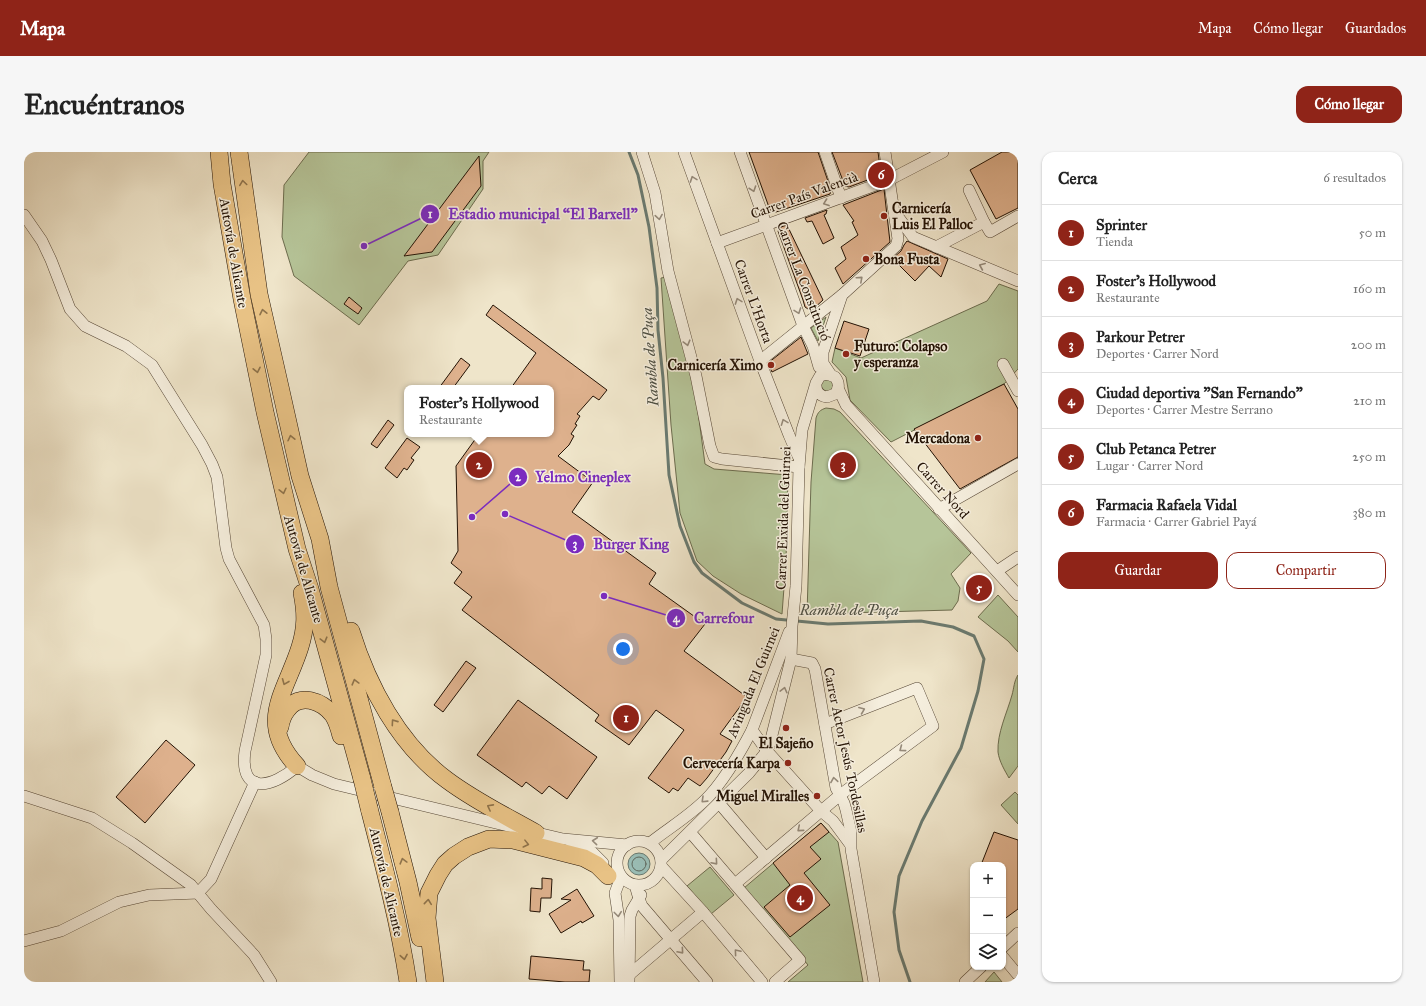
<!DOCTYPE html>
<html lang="es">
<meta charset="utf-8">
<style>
:root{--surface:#fff;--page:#f6f6f6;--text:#222;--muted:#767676;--line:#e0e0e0;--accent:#8f2418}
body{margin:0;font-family:"IM FELL Great Primer",serif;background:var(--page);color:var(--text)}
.controls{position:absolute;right:12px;bottom:12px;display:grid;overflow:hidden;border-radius:8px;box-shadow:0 1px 3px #0004}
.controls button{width:36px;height:36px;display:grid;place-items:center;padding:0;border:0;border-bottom:1px solid var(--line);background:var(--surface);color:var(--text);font:20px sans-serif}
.you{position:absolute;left:599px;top:497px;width:14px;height:14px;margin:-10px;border:3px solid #fff;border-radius:50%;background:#1a73e8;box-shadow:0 0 0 6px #1a73e833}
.badge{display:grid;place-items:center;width:26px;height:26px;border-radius:50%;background:var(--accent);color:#fff;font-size:13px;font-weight:700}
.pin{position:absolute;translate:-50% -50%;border:2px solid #fff;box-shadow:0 1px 4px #0006}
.popup{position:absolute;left:380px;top:233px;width:150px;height:52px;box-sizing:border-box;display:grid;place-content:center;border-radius:8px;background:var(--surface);filter:drop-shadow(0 1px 3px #0005);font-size:13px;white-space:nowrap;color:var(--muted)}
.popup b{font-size:15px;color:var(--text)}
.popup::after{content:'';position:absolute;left:50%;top:100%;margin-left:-8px;border:8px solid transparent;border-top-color:var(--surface)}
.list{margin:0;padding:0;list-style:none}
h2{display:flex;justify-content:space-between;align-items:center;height:52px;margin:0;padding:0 16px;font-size:17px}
h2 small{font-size:13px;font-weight:400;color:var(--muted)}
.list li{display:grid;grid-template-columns:26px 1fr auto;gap:12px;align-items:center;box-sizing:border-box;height:56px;padding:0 16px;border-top:1px solid var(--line)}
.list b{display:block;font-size:15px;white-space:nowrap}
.list p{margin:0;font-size:13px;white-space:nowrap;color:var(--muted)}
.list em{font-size:13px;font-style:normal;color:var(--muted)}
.actions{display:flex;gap:8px;padding:12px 16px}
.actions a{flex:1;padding:9px 0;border:1px solid var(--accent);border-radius:12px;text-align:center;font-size:14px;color:var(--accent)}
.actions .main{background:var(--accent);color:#fff}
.icon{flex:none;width:22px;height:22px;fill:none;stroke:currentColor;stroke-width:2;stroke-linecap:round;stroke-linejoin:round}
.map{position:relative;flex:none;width:994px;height:830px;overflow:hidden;border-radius:12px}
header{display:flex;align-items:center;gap:24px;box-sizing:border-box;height:56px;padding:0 20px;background:var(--accent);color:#fff}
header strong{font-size:19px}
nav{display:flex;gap:22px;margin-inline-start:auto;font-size:14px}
.intro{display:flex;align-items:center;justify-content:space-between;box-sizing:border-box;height:96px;padding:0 24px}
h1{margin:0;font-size:28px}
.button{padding:10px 18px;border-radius:12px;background:var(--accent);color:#fff;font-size:14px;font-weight:700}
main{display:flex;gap:24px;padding:0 24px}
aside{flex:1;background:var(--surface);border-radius:12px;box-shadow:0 1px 3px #0004}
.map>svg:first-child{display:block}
.green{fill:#b6c599;stroke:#6c6c4e}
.water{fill:#9abfb8;stroke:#6a7a70}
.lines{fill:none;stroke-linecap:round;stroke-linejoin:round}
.shore{stroke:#5e685e;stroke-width:1}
.stream{stroke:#6a7a70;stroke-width:3}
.building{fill:#deb18d;stroke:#231204}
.minor-casing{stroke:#564736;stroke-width:12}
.highway-casing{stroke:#231204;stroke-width:18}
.minor{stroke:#f5eedd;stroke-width:11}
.highway{stroke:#e8c285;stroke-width:17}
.highway-bridge-casing{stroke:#231204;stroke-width:18;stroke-linecap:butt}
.highway-bridge{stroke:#e8c285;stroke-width:17}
.oneway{stroke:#968b7b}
.oneway2{stroke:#8f734b}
.poi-dot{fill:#8f2418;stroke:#f5eedd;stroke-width:1.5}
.labels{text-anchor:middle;stroke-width:3;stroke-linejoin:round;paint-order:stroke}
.street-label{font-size:14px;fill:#231204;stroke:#f5eedd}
.poi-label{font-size:14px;font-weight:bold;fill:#231204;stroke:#f5eedd;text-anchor:end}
.water-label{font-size:15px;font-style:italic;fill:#4d4f43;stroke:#f5eedd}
.leader{fill:none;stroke:#7b2cbf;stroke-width:1.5}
.callout-dot{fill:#7b2cbf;stroke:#f5eedd;stroke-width:1.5}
.mark-label{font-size:12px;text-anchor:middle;font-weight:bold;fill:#fff}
.callout-label{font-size:15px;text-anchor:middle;font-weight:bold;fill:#7b2cbf;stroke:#f5eedd;stroke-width:3;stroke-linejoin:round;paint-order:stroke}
</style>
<header>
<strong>Mapa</strong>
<nav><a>Mapa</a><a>Cómo llegar</a><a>Guardados</a></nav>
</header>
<div class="intro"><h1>Encuéntranos</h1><a class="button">Cómo llegar</a></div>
<main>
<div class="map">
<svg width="994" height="830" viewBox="0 0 994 830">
<rect width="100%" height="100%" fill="#efe5ca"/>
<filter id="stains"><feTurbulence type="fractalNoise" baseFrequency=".005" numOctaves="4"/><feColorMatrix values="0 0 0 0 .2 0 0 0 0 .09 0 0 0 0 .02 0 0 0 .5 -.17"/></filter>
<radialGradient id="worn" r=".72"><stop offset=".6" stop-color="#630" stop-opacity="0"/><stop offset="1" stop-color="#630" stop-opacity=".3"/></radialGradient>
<g class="green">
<polygon points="285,0 465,0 459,9 459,37 414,103 384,109 335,173 270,124 258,85 260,33"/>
<polygon points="643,125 672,245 681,312 690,317 764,323 762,409 758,462 717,442 689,424 673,409 656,361 647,273 637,126"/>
<polygon points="975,132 994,139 994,217 980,232 867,290 826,248 822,225 808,210 811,196 837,206 963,149"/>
<polygon points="802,165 794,189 787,176"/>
<polygon points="800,224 812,232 803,243 794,232"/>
<path d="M802 256 810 257 816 260 947 401 927 422 936 436 934 449 928 458 783 462 787 330 792 266C794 260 796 258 802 256Z"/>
<polygon points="974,443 994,465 994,500 984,489 954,465"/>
<path d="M994 523V614L985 626C981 619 975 609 974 600 973 581 983 561 988 543 990 536 990 529 994 523Z"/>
<polygon points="991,640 994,643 994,672 977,653"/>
<polygon points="797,671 814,690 839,830 764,830 784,813 720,736"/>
<polygon points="686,715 710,743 687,762 663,734"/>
<polygon points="970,820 978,830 961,830"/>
</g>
<circle class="water" cx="615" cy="712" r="11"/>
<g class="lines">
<circle class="shore" cx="615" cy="712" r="7"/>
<polyline class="stream" points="605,0 614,23 625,75 633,136 634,178 639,226 645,323 656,374 670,410 678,421 718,451 752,467 804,472 897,469 929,475 950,484 960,507 954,539 937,596 898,669 875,724 870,760 875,798 886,830"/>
</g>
<g class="building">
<polygon points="725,0 794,0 807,38 806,42 752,60 746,58"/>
<polygon points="808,0 854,0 857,23 825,35 821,34"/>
<polygon points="978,0 994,0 994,56 972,67 946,18"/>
<polygon points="455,4 457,34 408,100 380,104"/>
<polygon points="860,37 866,90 819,132 811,116 822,107 817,95 834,83 828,70 830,69 819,53"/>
<polygon points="803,58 802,62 800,63 810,86 799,92 788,69 783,70 781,66"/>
<polygon points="763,73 799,148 787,159 781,155 779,148 754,79 757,75"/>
<polygon points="883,89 924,107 917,125 905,114 891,129 870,108 869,106 877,99 880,93"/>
<polygon points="325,145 338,156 334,162 320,152"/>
<polygon points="469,153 583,238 575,248 569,244 553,262 556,264 551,272 553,273 547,282 550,284 545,293 534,304 569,330 548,360 632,421 625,432 681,472 660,499 723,545 696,582 708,589 702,600 683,626 676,634 664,626 654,639 649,636 645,641 624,626 660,578 632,558 605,593 571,569 575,563 438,458 448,445 430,431 438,420 427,411 434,399 432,314 455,282 527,282 527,236 487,236 512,201 462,163"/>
<polygon points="820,169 845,177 836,204 811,196"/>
<polygon points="777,185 784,202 748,220 744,211"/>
<polygon points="437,206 446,213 429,236 415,236"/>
<polygon points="980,232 994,257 994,305 936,337 890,277"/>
<polygon points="364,268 370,273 353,296 347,292"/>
<polygon points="383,286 396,295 387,306 390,308 383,318 380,316 373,326 361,316"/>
<polygon points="953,425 966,440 958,448 944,433"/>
<polygon points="442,509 452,516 419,560 410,553"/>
<polygon points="494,548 573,605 543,647 525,634 518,642 502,630 498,635 453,603"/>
<polygon points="142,588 171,613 121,671 92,645"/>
<polygon points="797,671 805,680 786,695 797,707 780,721 806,753 766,785 740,755 766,733 749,711"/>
<polygon points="970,680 994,688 994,757 979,768 979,713 957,713"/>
<polygon points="518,726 528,727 527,746 517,746 516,760 506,759 507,736 518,737"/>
<polygon points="553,737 570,764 558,771 557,769 537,781 525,762 547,748 537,747"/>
<polygon points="507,804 560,809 559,818 566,818 565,830 541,830 505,827"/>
</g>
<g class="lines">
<defs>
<g id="minor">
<polyline points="618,0 631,41 644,119 672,224 686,294 690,305 698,307 775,315"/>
<polyline points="660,0 736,209 765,283 774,304"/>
<polyline points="716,0 779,174 789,194 795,215"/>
<polyline points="801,0 817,46"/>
<polyline points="945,38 960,70"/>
<polyline points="872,62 889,85 994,129"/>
<path d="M0 63 18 89 27 108 46 157 61 174 102 194 128 213 178 293 188 312 193 325 202 396 205 407 240 473 242 487V503L221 599C215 644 249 636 273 614L288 623 310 632 522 683 539 687 603 693"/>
<polyline points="693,91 865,28 919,0"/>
<polyline points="912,95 960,70 966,80 994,64"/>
<polyline points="736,209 818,143"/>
<polyline points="979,212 994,239"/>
<polyline points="807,223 799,211 799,200 818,143 872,94 874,87 861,0"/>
<polyline points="814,236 822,253 994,443"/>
<polyline points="915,357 994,312"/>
<polyline points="973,419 994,405"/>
<polyline points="767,507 788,511 791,517 812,636 820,651 822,658 827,680 827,697 850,830"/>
<polyline points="728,578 743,599 797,659 809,669 826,692"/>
<polyline points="0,644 68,666 108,691 167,733 187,757 230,803 247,830"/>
<polyline points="695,651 742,706"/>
<polyline points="666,680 776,808 751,830"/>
<circle cx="615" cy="711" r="22"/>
<polyline points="547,690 568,700 579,711"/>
<path d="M626 691C646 675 669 662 686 643 703 624 716 601 728 578L765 480"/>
<path d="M637 708 725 621 743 599 746 591 767 507 768 474 772 434 775 315 778 278 792 231 796 224 803 222 811 225C815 230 816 236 811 242L803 245C795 244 791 239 792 231"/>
<polyline points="637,714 679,760 738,830"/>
<polyline points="711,732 816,643 909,574 893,536 801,572"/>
<polyline points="611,733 615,747 618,754 683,830"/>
<polyline points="0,789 37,779 95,750 125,743 174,741 187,727 231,630"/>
<polyline points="979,795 994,781"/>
<polyline points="979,805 994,823"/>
<polyline points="605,823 679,760"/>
<polyline points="596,830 595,768 591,741 597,725"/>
<polyline points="605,830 606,764 608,758 617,743"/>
<polyline points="941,830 957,815"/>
</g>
<g id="highway">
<polyline points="195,0 198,32 218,147 241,260 273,397 286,437 338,627"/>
<polyline points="215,0 235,142 257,239 276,324 296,387 305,435 359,635"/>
<path d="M327 479C344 534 375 593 423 628 451 649 482 664 512 681"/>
<path d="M256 575C257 569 259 563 263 558 275 540 298 549 309 563 313 569 315 576 317 584"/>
<path d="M273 614C232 570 262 540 276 495 282 476 282 461 278 441"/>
<path d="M345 656C360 714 375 771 384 830"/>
<polyline points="366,660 384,730 396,786"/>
<polyline points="411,830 403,766 405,741 414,723 421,712 430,704 444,695 465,687 489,688 560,706 573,713 584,724"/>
</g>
</defs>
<use href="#minor" class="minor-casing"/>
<use href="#highway" class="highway-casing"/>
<use href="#minor" class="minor"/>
<use href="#highway" class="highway"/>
<defs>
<g id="highway-bridge">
<polyline points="338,627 345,656"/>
<polyline points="359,635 366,660"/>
</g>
</defs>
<use href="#highway-bridge" class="highway-bridge-casing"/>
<use href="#highway-bridge" class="highway-bridge"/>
</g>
<defs><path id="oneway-chevron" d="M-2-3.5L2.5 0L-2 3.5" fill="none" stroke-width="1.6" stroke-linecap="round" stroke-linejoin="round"/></defs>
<g class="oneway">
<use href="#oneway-chevron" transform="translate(669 27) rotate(-110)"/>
<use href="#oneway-chevron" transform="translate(729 37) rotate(71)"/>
<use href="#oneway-chevron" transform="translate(802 51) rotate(160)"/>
<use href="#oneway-chevron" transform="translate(635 65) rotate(81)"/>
<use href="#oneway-chevron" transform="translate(958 114) rotate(-157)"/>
<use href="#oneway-chevron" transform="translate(836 127) rotate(-42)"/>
<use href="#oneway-chevron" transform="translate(714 149) rotate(-110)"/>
<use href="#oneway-chevron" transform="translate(774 159) rotate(70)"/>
<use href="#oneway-chevron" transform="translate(663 191) rotate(75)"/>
<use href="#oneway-chevron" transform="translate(760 270) rotate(-111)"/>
<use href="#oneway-chevron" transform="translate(760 538) rotate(-76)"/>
<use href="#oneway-chevron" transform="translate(838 558) rotate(-22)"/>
<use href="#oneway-chevron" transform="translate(878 597) rotate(143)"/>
<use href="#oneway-chevron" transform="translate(810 628) rotate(-99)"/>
<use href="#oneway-chevron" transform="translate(680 648) rotate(136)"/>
<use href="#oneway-chevron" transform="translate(776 677) rotate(140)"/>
<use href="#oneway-chevron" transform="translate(571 689) rotate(-174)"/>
<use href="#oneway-chevron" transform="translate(691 710) rotate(49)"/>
<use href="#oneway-chevron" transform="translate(594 762) rotate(83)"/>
<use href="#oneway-chevron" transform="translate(657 799) rotate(49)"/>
<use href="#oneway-chevron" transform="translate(713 800) rotate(-130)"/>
</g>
<g class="oneway2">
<use href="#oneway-chevron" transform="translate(219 31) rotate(-98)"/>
<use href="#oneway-chevron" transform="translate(239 160) rotate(-102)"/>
<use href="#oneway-chevron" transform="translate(233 218) rotate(78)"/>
<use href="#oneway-chevron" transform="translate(267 286) rotate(-103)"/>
<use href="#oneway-chevron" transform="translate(259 339) rotate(77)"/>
<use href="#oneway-chevron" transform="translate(300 488) rotate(75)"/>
<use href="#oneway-chevron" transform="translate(261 530) rotate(112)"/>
<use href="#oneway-chevron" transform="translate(331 530) rotate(-105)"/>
<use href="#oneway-chevron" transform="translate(370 570) rotate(-125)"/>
<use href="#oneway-chevron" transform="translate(466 655) rotate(-152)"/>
<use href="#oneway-chevron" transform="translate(502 692) rotate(14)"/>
<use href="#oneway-chevron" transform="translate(379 709) rotate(-105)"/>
<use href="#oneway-chevron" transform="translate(404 750) rotate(-84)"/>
<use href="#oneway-chevron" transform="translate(380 805) rotate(80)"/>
</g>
<g class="poi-dot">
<circle cx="860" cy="64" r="4"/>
<circle cx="842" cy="107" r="4"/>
<circle cx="822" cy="202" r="4"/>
<circle cx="747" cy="213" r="4"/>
<circle cx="954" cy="286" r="4"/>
<circle cx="762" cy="576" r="4"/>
<circle cx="764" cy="611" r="4"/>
<circle cx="793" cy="644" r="4"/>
</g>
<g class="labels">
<g class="street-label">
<text transform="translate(780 43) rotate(-20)" y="5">Carrer País Valencià</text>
<text transform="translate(210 101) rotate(80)" y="5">Autovía de Alicante</text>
<text transform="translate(780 129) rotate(69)" y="5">Carrer La Constitució</text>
<text transform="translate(730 149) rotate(70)" y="5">Carrer L'Horta</text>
<text transform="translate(919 338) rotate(48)" y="5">Carrer Nord</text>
<text transform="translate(759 366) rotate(-88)" y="5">Carrer Eixida del Guirnei</text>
<text transform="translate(280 417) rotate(74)" y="5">Autovía de Alicante</text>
<text transform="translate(729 530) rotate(-68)" y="5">Avinguda El Guirnei</text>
<text transform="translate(822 598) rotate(78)" y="5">Carrer Actor Jesús Tordesillas</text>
<text transform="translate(363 730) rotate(77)" y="5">Autovía de Alicante</text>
</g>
<g class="poi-label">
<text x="868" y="61" text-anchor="start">Carnicería<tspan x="868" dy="16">Luis El Palloc</tspan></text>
<text x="850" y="112" text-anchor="start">Bona Fusta</text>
<text x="830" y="199" text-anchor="start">Futuro: Colapso<tspan x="830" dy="16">y esperanza</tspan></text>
<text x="739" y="218">Carnicería Ximo</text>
<text x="946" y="291">Mercadona</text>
<text x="762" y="596" text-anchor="middle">El Sajeño</text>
<text x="756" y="616">Cervecería Karpa</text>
<text x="785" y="649">Miguel Miralles</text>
</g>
<g class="water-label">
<text transform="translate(626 205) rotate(-94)" y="5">Rambla de Puça</text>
<text x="825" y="463">Rambla de Puça</text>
</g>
</g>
<path class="leader" d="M340 94L406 62M448 365L494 325M481 362L551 392M580 444L652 466"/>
<g class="callout-dot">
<circle cx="340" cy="94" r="4"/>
<circle cx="448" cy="365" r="4"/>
<circle cx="481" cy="362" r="4"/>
<circle cx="580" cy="444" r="4"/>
<circle cx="406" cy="62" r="10"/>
<circle cx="494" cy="325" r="10"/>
<circle cx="551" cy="392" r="10"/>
<circle cx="652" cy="466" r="10"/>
</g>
<g class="mark-label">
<text x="406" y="66">1</text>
<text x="494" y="329">2</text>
<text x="551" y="396">3</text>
<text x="652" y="470">4</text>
</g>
<g class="callout-label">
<text x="519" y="67">Estadio municipal “El Barxell”</text>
<text x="559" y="330">Yelmo Cineplex</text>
<text x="607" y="397">Burger King</text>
<text x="700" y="471">Carrefour</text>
</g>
<rect width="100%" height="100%" filter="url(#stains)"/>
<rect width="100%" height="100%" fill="url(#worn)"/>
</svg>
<div class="controls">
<button>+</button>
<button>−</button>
<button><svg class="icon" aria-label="layers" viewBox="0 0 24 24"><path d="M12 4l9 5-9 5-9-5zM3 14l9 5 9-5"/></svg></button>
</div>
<div class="you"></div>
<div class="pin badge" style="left:602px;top:566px">1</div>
<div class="pin badge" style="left:455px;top:313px">2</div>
<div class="popup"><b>Foster's Hollywood</b>Restaurante</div>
<div class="pin badge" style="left:819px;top:313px">3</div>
<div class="pin badge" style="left:776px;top:746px">4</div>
<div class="pin badge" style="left:955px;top:436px">5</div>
<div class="pin badge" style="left:857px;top:23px">6</div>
</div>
<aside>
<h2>Cerca<small>6 resultados</small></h2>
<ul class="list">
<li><span class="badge">1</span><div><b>Sprinter</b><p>Tienda</p></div><em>50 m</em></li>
<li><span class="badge">2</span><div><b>Foster's Hollywood</b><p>Restaurante</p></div><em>160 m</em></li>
<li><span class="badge">3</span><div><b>Parkour Petrer</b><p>Deportes · Carrer Nord</p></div><em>200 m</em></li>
<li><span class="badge">4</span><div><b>Ciudad deportiva &quot;San Fernando&quot;</b><p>Deportes · Carrer Mestre Serrano</p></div><em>210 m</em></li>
<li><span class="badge">5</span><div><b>Club Petanca Petrer</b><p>Lugar · Carrer Nord</p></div><em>250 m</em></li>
<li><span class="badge">6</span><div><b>Farmacia Rafaela Vidal</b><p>Farmacia · Carrer Gabriel Payá</p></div><em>380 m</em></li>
</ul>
<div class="actions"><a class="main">Guardar</a><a>Compartir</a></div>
</aside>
</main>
